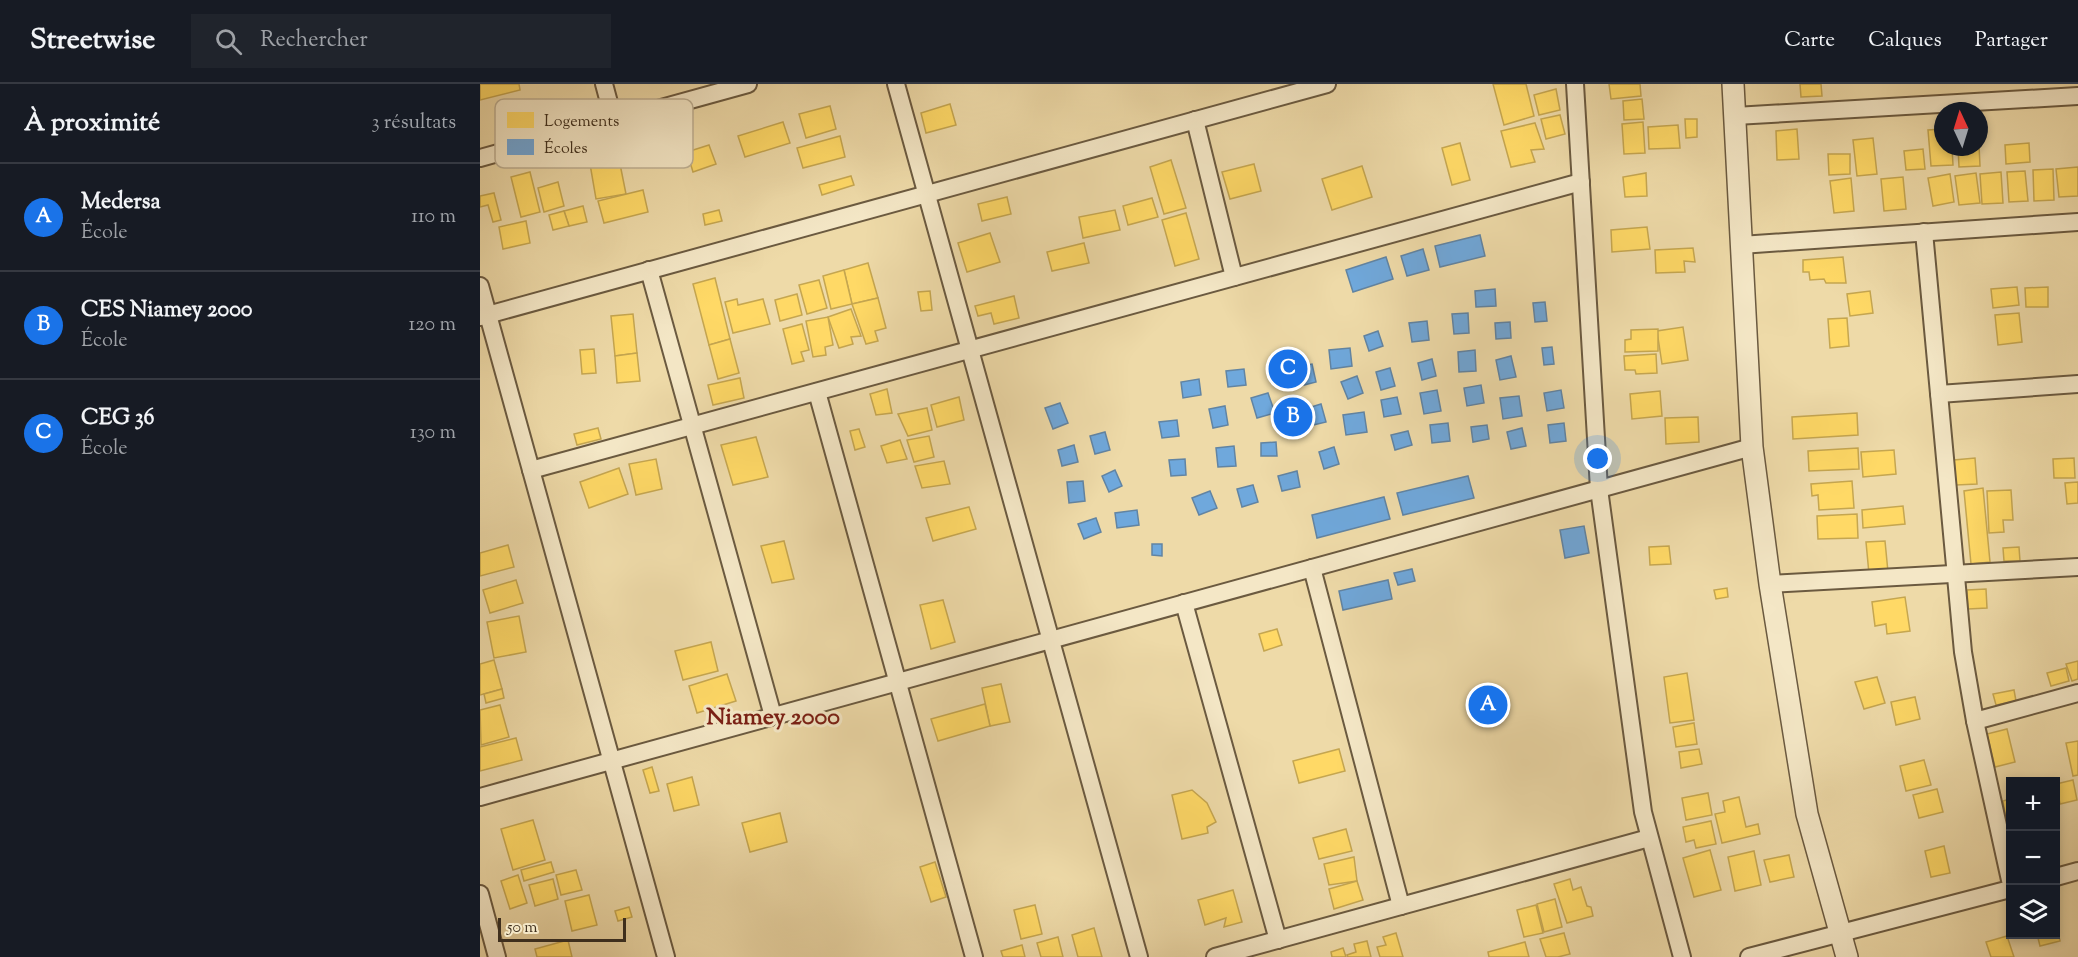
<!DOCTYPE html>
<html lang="fr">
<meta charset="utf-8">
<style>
:root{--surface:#171b24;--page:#20242c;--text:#f1f3f6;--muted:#9ea1a6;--line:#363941;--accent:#1a73e8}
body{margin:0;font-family:"Sorts Mill Goudy",serif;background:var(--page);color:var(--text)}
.controls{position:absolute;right:18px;bottom:18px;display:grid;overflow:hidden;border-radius:0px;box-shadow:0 3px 9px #0003}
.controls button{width:54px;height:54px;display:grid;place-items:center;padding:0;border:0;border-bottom:2px solid var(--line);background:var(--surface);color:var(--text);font:30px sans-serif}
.compass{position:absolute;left:1454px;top:18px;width:54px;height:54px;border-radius:50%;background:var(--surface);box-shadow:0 3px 9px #0003;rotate:356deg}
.scale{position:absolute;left:18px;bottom:15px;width:128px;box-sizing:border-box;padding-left:6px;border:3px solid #3f2f1d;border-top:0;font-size:16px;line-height:21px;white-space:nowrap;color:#3f2f1d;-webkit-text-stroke:4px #f4e7c6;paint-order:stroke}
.you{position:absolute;left:1118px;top:375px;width:21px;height:21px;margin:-15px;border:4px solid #fff;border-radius:50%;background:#1a73e8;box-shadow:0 0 0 9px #1a73e833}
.badge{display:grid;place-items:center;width:39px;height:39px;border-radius:50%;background:var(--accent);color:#fff;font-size:20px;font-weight:700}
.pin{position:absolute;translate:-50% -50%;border:3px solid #fff;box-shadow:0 2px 6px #0006}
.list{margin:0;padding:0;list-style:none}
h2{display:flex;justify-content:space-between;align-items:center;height:78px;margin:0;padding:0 24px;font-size:26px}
h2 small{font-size:20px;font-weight:400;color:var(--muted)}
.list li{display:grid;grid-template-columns:39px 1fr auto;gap:18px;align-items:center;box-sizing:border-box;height:108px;padding:0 24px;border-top:2px solid var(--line)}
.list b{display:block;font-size:22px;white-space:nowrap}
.list p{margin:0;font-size:20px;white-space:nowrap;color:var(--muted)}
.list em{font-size:20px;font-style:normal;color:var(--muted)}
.icon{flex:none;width:33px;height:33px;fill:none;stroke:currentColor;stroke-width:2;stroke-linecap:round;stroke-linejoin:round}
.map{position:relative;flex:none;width:1598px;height:873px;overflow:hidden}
header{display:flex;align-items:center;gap:36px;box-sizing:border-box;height:84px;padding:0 30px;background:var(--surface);border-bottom:2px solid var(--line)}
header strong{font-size:28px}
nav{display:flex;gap:33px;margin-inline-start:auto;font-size:21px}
.search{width:420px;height:54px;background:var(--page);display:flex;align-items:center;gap:15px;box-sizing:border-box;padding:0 21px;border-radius:0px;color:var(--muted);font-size:22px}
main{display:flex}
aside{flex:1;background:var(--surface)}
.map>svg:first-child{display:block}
.homes{fill:#ffd966;stroke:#c5a650;stroke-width:1.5}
.schools{fill:#6fa8dc;stroke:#6184a3;stroke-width:1.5}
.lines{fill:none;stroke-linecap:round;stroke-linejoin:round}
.minor-casing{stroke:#6b5a40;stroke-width:20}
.tertiary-casing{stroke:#6b5a40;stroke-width:24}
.minor{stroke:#f4e7c6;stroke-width:16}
.tertiary{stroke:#f4e7c6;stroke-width:21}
.labels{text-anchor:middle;stroke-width:6;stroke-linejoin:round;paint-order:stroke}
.district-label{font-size:24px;font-weight:bold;fill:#7a1f14;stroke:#f4e7c6}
.key{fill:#f4e7c6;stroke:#beb093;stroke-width:1.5}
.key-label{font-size:16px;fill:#3f2f1d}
</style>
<header>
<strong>Streetwise</strong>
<div class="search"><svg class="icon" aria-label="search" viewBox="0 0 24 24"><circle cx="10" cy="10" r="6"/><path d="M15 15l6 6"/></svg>Rechercher</div>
<nav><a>Carte</a><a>Calques</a><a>Partager</a></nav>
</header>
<main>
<aside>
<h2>À proximité<small>3 résultats</small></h2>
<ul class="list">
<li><span class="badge">A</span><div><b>Medersa</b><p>École</p></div><em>110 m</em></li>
<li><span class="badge">B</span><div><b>CES Niamey 2000</b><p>École</p></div><em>120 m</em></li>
<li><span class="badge">C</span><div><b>CEG 36</b><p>École</p></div><em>130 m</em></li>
</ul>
</aside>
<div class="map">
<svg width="1598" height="873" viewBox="0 0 1598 873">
<rect width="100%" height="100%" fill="#eedaa8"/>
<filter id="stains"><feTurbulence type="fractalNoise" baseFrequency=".00333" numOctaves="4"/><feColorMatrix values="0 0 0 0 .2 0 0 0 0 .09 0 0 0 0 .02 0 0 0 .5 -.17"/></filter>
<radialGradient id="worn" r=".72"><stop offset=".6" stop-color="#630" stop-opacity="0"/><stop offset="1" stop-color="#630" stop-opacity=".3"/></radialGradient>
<g class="homes">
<polygon points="0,0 39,0 40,6 0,16"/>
<polygon points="1013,0 1046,0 1054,32 1024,41"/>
<polygon points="1129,0 1160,0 1161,12 1131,15"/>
<polygon points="1320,0 1341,0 1342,12 1321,13"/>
<polygon points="1076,5 1080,26 1059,31 1054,11"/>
<polygon points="1162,15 1164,35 1144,36 1143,17"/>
<polygon points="470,20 476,41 446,49 441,29"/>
<polygon points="350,22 356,45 326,54 319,30"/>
<polygon points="1080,31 1085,50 1066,55 1061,35"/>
<polygon points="1205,35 1217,35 1217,53 1206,54"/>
<polygon points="303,38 310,59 265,73 258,52"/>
<polygon points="1163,38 1165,69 1144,70 1142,40"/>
<polygon points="1055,39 1064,65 1051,66 1055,78 1031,83 1021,47"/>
<polygon points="1198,41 1200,64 1169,65 1168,43"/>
<polygon points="1317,45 1319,75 1297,76 1296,47"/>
<polygon points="1462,45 1463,63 1472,63 1473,81 1451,82 1448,46"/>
<polygon points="360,52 365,73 323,84 317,64"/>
<polygon points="1393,54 1397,90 1377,92 1373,56"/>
<polygon points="980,59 990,96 972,101 962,64"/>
<polygon points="1549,59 1550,78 1526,80 1525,61"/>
<polygon points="229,61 236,80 213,88 207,68"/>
<polygon points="1499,61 1500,82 1479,83 1478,63 1499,63"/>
<polygon points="1443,65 1445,85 1426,86 1424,67"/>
<polygon points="1348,70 1370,70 1370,90 1349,91"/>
<polygon points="139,75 146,110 116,115 110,80"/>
<polygon points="691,76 706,124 684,130 670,83"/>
<polygon points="774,80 781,107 750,115 742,88"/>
<polygon points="882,82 892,113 852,126 842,95"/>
<polygon points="1598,83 1598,112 1579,113 1576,85"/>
<polygon points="1573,85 1574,116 1554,117 1553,86"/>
<polygon points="1545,87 1548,117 1529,118 1527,88"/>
<polygon points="50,88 60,128 41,133 31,93"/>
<polygon points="1521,88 1523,119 1502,120 1500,90"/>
<polygon points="1166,89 1167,112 1145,113 1143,93"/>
<polygon points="1496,89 1500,119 1479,121 1475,92"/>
<polygon points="1470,90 1474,118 1453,122 1448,94"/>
<polygon points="371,92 374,101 342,111 339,101"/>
<polygon points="1423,93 1426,125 1404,127 1401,95"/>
<polygon points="1371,94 1374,127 1354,129 1350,97"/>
<polygon points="78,98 84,122 64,128 58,104"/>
<polygon points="163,106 168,128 124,139 118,117"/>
<polygon points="14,109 21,136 13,138 8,121 0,123 0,112"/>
<polygon points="527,113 531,130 502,137 498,120"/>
<polygon points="672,114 678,133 648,141 643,122"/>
<polygon points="103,122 107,138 89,142 84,127"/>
<polygon points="239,126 242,137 225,141 223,130"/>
<polygon points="635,126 640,146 603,154 599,133"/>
<polygon points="84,127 89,142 73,146 69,131"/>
<polygon points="706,129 719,175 695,182 682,136"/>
<polygon points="46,137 50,159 23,165 19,143"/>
<polygon points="1167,143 1170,165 1132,168 1131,146"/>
<polygon points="510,149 520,178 487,188 478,159"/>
<polygon points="604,159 609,179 572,187 567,168"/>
<polygon points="1213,164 1215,178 1204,177 1205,188 1176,189 1175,166"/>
<polygon points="1363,173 1366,199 1346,199 1344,195 1330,196 1329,188 1323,188 1323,176"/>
<polygon points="388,179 398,214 372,220 364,186"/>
<polygon points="364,186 372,220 351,225 343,192"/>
<polygon points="235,194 250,255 229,261 213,200"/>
<polygon points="339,196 347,224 327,230 319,201"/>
<polygon points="1537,203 1539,221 1513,224 1511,205"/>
<polygon points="1568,203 1568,223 1546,223 1545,204"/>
<polygon points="450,207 452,226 441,227 438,208"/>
<polygon points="1390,207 1393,229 1370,232 1367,210"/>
<polygon points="317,210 322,231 300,237 295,216"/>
<polygon points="534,212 539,234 514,240 511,229 498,232 495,222"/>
<polygon points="398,214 406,244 395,247 398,257 386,260 372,220"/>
<polygon points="257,215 258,221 283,215 290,240 253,249 245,218"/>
<polygon points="371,225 381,252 371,253 373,260 359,264 348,233"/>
<polygon points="1539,229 1542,258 1518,261 1515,231"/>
<polygon points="153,230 157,269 135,272 131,232"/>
<polygon points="348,233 353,261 345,263 346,271 333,273 326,237"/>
<polygon points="1367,234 1369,262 1350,264 1348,235"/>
<polygon points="322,240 329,266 321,268 324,277 312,280 303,245"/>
<polygon points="1203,243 1208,276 1182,280 1177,247"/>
<polygon points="1178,245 1178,267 1145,268 1145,256 1151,255 1151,246"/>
<polygon points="250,255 259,289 238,295 229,261"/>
<polygon points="114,265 116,289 102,290 100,266"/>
<polygon points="157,269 160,297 137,299 135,272"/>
<polygon points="1176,270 1177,289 1156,290 1155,286 1145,286 1144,272"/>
<polygon points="260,294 264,314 233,321 228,301"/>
<polygon points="407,305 412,329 396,331 390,310"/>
<polygon points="1180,307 1182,332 1152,335 1150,310"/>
<polygon points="479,313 484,336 457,343 451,321"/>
<polygon points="447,324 452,346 428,352 418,330"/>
<polygon points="1377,329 1378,351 1313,355 1312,333"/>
<polygon points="1218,333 1219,358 1186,360 1185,334"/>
<polygon points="118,344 121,355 97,361 94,350"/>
<polygon points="379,345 385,363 375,366 370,347"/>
<polygon points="449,352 454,373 434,378 427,356"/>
<polygon points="276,353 288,393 253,401 241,361"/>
<polygon points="420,356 427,375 407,379 401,362"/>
<polygon points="1378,364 1379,385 1329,387 1328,367"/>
<polygon points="1414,366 1416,390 1383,393 1381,368"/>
<polygon points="1495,374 1497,400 1476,401 1474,376"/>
<polygon points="1594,374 1595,394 1574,394 1573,375"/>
<polygon points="176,375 182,405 156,411 149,380"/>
<polygon points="464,377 470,400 442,404 435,382"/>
<polygon points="139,384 148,410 109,424 100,398"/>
<polygon points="1372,397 1374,424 1339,426 1338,411 1332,412 1331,400"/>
<polygon points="1598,398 1598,419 1587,420 1585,399"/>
<polygon points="1503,404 1510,478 1491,480 1484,407"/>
<polygon points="1531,406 1533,436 1523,436 1524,448 1509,449 1507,407"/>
<polygon points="1423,422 1425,440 1383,444 1382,426"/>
<polygon points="489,423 496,445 453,457 446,434"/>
<polygon points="1377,430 1378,454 1338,455 1337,432"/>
<polygon points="304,457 314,495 292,499 281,462"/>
<polygon points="1405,457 1408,488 1389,490 1386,458"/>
<polygon points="28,461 34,483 0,492 0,469"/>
<polygon points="1189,462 1191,480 1170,481 1169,463"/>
<polygon points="1539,463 1540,477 1524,477 1523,464"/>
<polygon points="36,496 43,519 10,529 3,506"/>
<polygon points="1247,504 1248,513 1236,515 1234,506"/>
<polygon points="1506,505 1507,524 1488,525 1487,506"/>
<polygon points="1425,513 1430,547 1407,550 1406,540 1395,542 1392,518"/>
<polygon points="463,516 475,558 451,565 440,521"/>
<polygon points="39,532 46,568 14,574 7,538"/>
<polygon points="797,545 802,561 784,567 779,550"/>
<polygon points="231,558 238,587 203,596 195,567"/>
<polygon points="14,576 22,605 0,611 0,580"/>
<polygon points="1598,577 1598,595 1592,597 1586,580"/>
<polygon points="1586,584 1589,597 1571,602 1567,589"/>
<polygon points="1207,589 1214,636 1190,639 1184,593"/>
<polygon points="247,590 256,617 217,629 209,602"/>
<polygon points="1397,593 1405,619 1384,625 1375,598"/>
<polygon points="521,600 530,638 510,642 502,604"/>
<polygon points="22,605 24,614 6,619 4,610"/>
<polygon points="1534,606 1536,617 1516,621 1513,610"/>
<polygon points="1435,613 1440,635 1416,641 1411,618"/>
<polygon points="505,620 510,642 458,657 451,635"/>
<polygon points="20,621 29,653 1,661 0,626"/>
<polygon points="1214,639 1217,660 1196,663 1193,643"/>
<polygon points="1527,645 1535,678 1515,683 1507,650"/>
<polygon points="36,654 42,676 0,687 0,663"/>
<polygon points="1598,657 1598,691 1593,692 1586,659"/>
<polygon points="859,665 865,687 819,699 813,677"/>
<polygon points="1219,665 1222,680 1201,684 1199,668"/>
<polygon points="1444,676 1451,701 1426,707 1420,682"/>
<polygon points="172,683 179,707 170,709 163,686"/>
<polygon points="212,693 219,721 194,727 187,700"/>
<polygon points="1593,696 1597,716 1580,720 1576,700"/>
<polygon points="1457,705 1463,728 1439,734 1433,711"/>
<polygon points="712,706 727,719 736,738 727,743 728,749 702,755 692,711"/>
<polygon points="1228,709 1232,731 1206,736 1202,714"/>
<polygon points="1259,713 1266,743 1278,740 1280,750 1242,759 1235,730 1245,728 1243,717"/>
<polygon points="1530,715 1530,741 1527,741 1523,717"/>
<polygon points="300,729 307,758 270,768 262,739"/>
<polygon points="53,736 65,776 33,786 21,745"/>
<polygon points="1231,737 1236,760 1216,764 1214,756 1206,758 1203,743"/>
<polygon points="866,745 872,767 839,775 833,754"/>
<polygon points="1464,762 1470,789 1451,793 1445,767"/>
<polygon points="1230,766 1241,806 1214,813 1203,774"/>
<polygon points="1274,767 1281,801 1255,807 1248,773"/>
<polygon points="1309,771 1314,793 1290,798 1284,776"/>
<polygon points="874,773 877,797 849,801 844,780"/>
<polygon points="71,778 74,788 44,797 41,786"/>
<polygon points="455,778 466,813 451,818 440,783"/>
<polygon points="96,786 102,806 81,811 76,791"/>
<polygon points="38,791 47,819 30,825 21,797"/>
<polygon points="73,795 78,815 55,822 49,801"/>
<polygon points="1090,795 1093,806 1101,803 1107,822 1111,823 1113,832 1087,839 1074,800"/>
<polygon points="877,797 883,816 854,825 849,805"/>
<polygon points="753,806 762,838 744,843 746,834 725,841 718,816"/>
<polygon points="109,811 117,841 92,847 85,817"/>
<polygon points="1075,815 1082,843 1064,848 1057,820"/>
<polygon points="555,821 562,850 541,855 534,826"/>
<polygon points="1056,821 1063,849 1044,853 1037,826"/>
<polygon points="149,823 152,833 138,837 135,827"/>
<polygon points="1576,841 1580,857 1560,862 1557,850 1576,850"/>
<polygon points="614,844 622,873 598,873 592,851"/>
<polygon points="916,849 923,873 900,873 897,863 906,861 903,853"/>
<polygon points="1084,849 1090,870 1078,873 1066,873 1060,855"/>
<polygon points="1527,852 1534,873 1511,873 1506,858"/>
<polygon points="578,853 583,873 561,873 557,859"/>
<polygon points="88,856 92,873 57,873 55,865"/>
<polygon points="887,857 891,873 868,873 867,871 876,868 874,860"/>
<polygon points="1045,858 1049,873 1009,873 1008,868"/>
<polygon points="542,861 545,873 523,873 521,867"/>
<polygon points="863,864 866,873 852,873 851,868"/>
</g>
<g class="schools">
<polygon points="1000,151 1005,172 960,183 955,162"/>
<polygon points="943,165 949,186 927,192 921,172"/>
<polygon points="906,173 913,195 873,208 866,186"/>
<polygon points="1015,205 1016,222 996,223 995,207"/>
<polygon points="1065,218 1067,237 1055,238 1053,219"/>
<polygon points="988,229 989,249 974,250 972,230"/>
<polygon points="947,237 949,256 932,258 929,239"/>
<polygon points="1030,238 1031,254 1016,255 1015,239"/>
<polygon points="898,247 903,262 889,267 884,252"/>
<polygon points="1072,263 1074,280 1064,281 1062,264"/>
<polygon points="870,264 872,282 851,285 849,266"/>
<polygon points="995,266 996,287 979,288 978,268"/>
<polygon points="1031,272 1036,293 1020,296 1016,276"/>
<polygon points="952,275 956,292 942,296 938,279"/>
<polygon points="832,280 836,298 824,301 820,282"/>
<polygon points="910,284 915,302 901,306 896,288"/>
<polygon points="764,285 766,301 748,303 746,287"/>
<polygon points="877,292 883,309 868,315 861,298"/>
<polygon points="719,295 721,311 703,314 701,298"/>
<polygon points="1001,301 1004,319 987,322 984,304"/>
<polygon points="957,306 961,327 944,330 940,309"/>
<polygon points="1081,306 1084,324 1067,327 1064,309"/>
<polygon points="788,309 795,329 777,334 771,314"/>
<polygon points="1039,312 1042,332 1023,335 1020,314"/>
<polygon points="917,313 921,330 904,333 901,316"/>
<polygon points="580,319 588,339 573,345 565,324"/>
<polygon points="841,320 846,338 833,341 828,324"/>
<polygon points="745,322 748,341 733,344 729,325"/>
<polygon points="884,328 887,348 866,351 863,331"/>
<polygon points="697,336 699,352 682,354 679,338"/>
<polygon points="968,339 970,357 952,359 950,341"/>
<polygon points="1084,339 1086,357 1070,359 1068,341"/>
<polygon points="1007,341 1009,355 993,358 991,343"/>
<polygon points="1042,344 1046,362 1031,365 1027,348"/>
<polygon points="928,347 932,361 915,366 911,351"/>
<polygon points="625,348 630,366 615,370 610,352"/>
<polygon points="796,358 797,372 781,372 781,359"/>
<polygon points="594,361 598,378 582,382 578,366"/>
<polygon points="754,362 756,382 738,383 736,364"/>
<polygon points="854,363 859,380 844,385 839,368"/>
<polygon points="705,375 706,391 691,392 689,376"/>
<polygon points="635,386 642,402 629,408 622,392"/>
<polygon points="817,387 820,403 802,407 798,392"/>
<polygon points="988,392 994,414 923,431 917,409"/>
<polygon points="603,397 605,417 589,419 587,398"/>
<polygon points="773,401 778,418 762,423 757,405"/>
<polygon points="730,407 737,424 719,431 712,414"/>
<polygon points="904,413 910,435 837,454 832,431"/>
<polygon points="657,426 659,441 637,444 635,429"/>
<polygon points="616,434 621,448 604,455 598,440"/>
<polygon points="1104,442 1109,469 1085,474 1080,446"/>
<polygon points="672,460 682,460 682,472 672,471"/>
<polygon points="932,485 935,497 918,501 914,489"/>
<polygon points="908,496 912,515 863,526 859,507"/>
</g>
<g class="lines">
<defs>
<g id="minor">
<polyline points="124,0 134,37"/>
<polyline points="416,0 659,873"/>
<polyline points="1095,0 1119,405 1163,728 1202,873"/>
<polyline points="1255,32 1598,12"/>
<polyline points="715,36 754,193"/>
<polyline points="0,74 268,0"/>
<polyline points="1444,148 1483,568 1495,637 1530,796"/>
<polyline points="1261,161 1598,138"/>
<polyline points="169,186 293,632"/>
<polyline points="0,202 186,873"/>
<polyline points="0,233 847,0"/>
<polyline points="337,308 494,873"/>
<polyline points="1459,310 1598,300"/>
<polyline points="51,386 1101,98"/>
<polyline points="832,484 921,822"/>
<polyline points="1290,500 1598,483"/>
<polyline points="704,519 798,856"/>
<polyline points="1495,637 1598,609"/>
<polyline points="0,713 1272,363"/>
<polyline points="1576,793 1598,787"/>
<polyline points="0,810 17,873"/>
<polyline points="735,873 1169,754"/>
<polyline points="1269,873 1530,805"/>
</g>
<polyline id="tertiary" points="1253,0 1272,363 1290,500 1327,730 1367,873"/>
</defs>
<use href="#minor" class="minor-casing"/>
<use href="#tertiary" class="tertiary-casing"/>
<use href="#minor" class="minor"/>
<use href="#tertiary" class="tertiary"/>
</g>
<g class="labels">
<g class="district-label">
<text x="293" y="640">Niamey 2000</text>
</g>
</g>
<rect x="15" y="15" width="198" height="69" rx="9" class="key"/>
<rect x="27" y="28" width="27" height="16" fill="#ffd966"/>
<rect x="27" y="55" width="27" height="16" fill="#6fa8dc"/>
<g class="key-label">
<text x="64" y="42">Logements</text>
<text x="64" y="69">Écoles</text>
</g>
<rect width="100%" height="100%" filter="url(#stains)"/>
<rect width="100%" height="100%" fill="url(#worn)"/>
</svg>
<div class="controls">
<button>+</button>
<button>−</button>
<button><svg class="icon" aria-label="layers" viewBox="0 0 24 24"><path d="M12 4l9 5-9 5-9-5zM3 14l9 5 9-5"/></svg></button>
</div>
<svg class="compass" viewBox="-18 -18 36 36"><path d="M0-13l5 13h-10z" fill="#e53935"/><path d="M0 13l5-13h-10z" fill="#9ea1a6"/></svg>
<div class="scale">50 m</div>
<div class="you"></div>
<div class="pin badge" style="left:1008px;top:621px">A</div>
<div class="pin badge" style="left:813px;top:333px">B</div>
<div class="pin badge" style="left:808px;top:285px">C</div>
</div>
</main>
